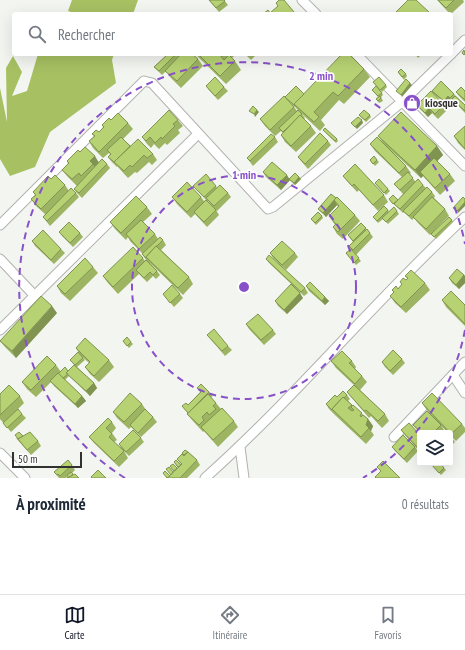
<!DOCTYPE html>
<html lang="fr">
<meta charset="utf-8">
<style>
:root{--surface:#fff;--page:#f2f2f3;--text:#1f2937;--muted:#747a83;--line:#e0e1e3;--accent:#111827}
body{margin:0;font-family:"PT Sans Narrow",sans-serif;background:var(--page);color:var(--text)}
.controls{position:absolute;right:12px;bottom:12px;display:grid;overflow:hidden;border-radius:4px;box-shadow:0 4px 16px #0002}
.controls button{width:36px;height:36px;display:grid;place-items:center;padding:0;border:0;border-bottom:1px solid var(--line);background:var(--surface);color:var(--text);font:20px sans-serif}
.scale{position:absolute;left:12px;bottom:10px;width:70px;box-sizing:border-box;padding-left:4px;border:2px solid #313130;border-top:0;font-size:11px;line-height:14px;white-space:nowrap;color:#313130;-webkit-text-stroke:3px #fff;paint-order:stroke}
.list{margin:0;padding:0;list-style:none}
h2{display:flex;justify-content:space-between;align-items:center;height:52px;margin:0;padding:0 16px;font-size:17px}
h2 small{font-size:13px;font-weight:400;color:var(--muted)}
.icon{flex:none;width:22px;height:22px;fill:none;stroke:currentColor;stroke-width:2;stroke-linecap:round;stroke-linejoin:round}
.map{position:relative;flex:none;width:465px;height:478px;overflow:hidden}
.search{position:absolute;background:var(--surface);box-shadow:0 4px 16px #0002;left:12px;right:12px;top:12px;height:44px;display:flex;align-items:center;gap:10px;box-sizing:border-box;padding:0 14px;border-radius:4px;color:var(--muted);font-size:15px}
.sheet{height:116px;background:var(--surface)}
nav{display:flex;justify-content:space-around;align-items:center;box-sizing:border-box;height:56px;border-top:1px solid var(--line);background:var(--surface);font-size:11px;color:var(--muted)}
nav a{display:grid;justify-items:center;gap:2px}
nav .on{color:var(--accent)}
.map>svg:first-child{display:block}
.forest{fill:#a6c062}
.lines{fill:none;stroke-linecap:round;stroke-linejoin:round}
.minor-casing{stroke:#b2b3b0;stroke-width:11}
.minor{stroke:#fff;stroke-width:9}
.wall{fill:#9db563}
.shaded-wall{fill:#809350}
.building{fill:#b7d273;stroke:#809350}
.ring{fill:none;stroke:#8951c9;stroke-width:2;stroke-dasharray:7 5}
.labels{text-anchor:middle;stroke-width:3.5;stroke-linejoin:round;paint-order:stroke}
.poi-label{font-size:12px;font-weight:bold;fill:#313130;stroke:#fff;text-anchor:start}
.centre{fill:#8951c9;stroke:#fff;stroke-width:2}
.ring-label{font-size:12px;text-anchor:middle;font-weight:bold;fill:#8951c9;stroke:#fff;stroke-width:3.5;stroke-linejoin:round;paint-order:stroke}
</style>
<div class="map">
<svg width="465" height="478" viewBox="0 0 465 478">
<rect width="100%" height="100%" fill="#f3f5f1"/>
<g class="forest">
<polygon points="72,0 138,0 133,14 77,14 68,11"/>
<polygon points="38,54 114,54 112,60 116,83 50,132 35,167 10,176 0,159 0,88 7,122 6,68 13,56 22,72 12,96 27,91"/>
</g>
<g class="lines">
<defs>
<g id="minor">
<polyline points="302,0 316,14"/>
<polyline points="356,54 465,166"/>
<polyline points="451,54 465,40"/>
<polyline points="0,225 144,81 152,83 268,209 273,207 403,101 451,54"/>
<polyline points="0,259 34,295"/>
<polyline points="0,330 198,134"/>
<polyline points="453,375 465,393"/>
<polyline points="394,437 465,362"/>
<polyline points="240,447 244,478"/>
<polyline points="0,453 25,478"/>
<path d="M205 478C297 396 375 300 465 217"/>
</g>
</defs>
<use href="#minor" class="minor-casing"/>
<use href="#minor" class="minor"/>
</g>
<g class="wall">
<polygon points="209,0 224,0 228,5 219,12"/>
<polygon points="437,0 463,0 464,2 451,14 450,14"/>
<polygon points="168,54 192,54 198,59 203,66 181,88 170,77 166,71 162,75 154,67"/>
<polygon points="195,54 232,54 234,56 232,58 235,61 241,70 226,84"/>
<polygon points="245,54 257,54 251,60"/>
<polygon points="415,54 422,54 418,58"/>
<polygon points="364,69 370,77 344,104 339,100 321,120 325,125 320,131 301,113 305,118 304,119 311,126 316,133 296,152 285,142 281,135 283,133 281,131 275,136 265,126 260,119 294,107 297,111 298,110 285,97 304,94"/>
<polygon points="398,72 406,74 407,76 404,80"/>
<polygon points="373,82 386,85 387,87 382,92"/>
<polygon points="206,86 224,87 228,91 218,100 209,90"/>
<polygon points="372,90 382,93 383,95 381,97 383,101 379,103 376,99 378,97"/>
<polygon points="432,91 454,94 465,105 465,113 454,101 453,102 451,100 447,105 435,95"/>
<polygon points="465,91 465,102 459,96 456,92"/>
<polygon points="417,105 444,105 447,110 438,119 432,113 428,117 420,109"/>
<polygon points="359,115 370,115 371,117 366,122"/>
<polygon points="111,120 128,123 133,129 123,139 131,146 153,154 157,160 152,165 149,162 137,173 135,172 128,178 117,166 117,167 111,161 108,157 110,154 109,153 103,158 93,148 89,141 94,136 92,134 99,132 103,127 102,125"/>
<polygon points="178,120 183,126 178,130 180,133 167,145 165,143 159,149 154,144 151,148 147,144 142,137"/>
<polygon points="465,126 465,150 458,143 454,136"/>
<polygon points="323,130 337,139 338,141 336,143"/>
<polygon points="378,136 437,146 443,155 437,161 450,174 455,181 440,195 423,176 421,178 384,144"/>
<polygon points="275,137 278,142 253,166 247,158"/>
<polygon points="328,141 331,145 308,169 301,161 298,157"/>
<polygon points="370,144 406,166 411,173 409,174 415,181 423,185 426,188 432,192 435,196 434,198 445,209 449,216 430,235 418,223 414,218 412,220 404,212 403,213 389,199 398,200 403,194 394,184 402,177 375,151"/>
<polygon points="80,152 99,162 107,164 110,168 82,198 77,193 74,189 77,186 67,176 62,170 68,164 67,161"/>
<polygon points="370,160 377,160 379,162 375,166"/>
<polygon points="263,172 290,179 299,177 301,179 295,185 290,180 281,190 266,177"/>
<polygon points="343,176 384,195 388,202 378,211 359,190 357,192 348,182"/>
<polygon points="51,179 65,185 69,191 76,193 79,197 50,226 46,221 43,217 45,214 36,206 31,199 35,195 33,192"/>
<polygon points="375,183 388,189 390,191 386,195"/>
<polygon points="193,186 216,186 217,188 228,193 231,197 217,211 208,201 207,202 216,210 219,215 207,227 195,214 191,218 177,204 172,197 201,197 204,201 206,200"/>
<polygon points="331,194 355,215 360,221 343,239 337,234 333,227 335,225 329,216 338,207 337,205 326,217 318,209"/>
<polygon points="147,207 152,214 143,222 155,234 158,239 163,240 166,245 161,250 189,277 193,284 183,295 149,262 157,271 160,275 156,279 153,276 147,282 139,274 118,294 108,283 103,276 143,258 145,261 146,260 142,254 143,254 130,241 128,237 126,240 115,229 110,222"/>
<polygon points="388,210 389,212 397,211 399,214 388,224 383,219 378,223 373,217"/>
<polygon points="322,216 323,218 316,225 311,219"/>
<polygon points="452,220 453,222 436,239 431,234"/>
<polygon points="361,223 370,233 373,237 356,255 361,261 356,265 346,253 351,250 349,246 353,242 348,235"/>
<polygon points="59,232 80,233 83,237 73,247 62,236"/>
<polygon points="32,241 61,249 65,253 54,264 35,246"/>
<polygon points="270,253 295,253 298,257 286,270 273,258"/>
<polygon points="266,259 305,288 308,293 304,296 269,263"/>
<polygon points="93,267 98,273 70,301 61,293 57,286"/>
<polygon points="464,275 465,276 465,283 459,289 452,283 449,278"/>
<polygon points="405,276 425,283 430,290 406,313 395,303 390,296 394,293 392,290 398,289 402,285 400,282 406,280 408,279"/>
<polygon points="306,286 325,297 329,301 325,305 309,291"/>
<polygon points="163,294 180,294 183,298 174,307"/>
<polygon points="303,298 287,314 278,306 275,301"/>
<polygon points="442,300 465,305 465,326 446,307"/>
<polygon points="57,313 16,358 5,347 0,341"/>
<polygon points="246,324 273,330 276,334 264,345 249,329"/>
<polygon points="207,335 228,346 232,350 225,356"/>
<polygon points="123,341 131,342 133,344 129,348"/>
<polygon points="76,348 109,360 114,367 99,382 90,374 85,367 89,363 80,355"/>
<polygon points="83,358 85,360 77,367 94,383 97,388 90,396 69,376 65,380 82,396 86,401 78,408 54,386 51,382 36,397 27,389 22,382 56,365 61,372 68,371 75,366 70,360"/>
<polygon points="402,359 405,363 393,375 385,367 382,362"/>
<polygon points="331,361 352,361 356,367 355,369 362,376 367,382 360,390 385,414 389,421 382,428 371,416 369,418 352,398 347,392 354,385 336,368"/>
<polygon points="197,388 209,392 213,396 211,397 221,409 234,421 238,427 218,447 204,431 203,432 192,420 187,414 188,413 182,406 188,405 200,392"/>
<polygon points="0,394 20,396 24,403 11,416 22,414 26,418 11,432 0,419"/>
<polygon points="347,395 350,399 348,401 353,406 368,419 373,426 371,431 374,435 366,444 336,416 329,409 326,404 337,397"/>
<polygon points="422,403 462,424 465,428 465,432 456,441 450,435 450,433 448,433 426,409"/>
<polygon points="142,404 146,410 153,417 157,422 141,437 131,427 129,429 117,418 113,412"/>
<polygon points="112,422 116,428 112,433 117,440 114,442 124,451 128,458 119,467 94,443 89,437"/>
<polygon points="413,425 441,425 444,430 441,433 420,433"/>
<polygon points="401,430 420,435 420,452 404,434"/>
<polygon points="450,435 455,442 450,447"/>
<polygon points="23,436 38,441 41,446 31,455 16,438"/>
<polygon points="141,438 144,442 129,456 122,449 119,444"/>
<polygon points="392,447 415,447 418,451 407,463 395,451"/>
<polygon points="188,452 197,460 200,465 187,478 167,478 174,471 170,466 177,469 178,468 174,462 181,465 181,464 177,459"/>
<polygon points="430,463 444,468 446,470 441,475"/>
<polygon points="72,465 75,470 72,473 73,474 68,477 68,476 66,478 59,478 54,472"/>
</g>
<g class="shaded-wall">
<polygon points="410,83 412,85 402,97 401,95"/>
<polygon points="448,96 451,100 447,105 444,101"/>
<polygon points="429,108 432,113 428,117 425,113"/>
<polygon points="257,110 259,112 255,117 254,114"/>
<polygon points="362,120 363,123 357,129 355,127"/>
<polygon points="437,146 443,155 423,176 420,172 423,176 421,178 415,170"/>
<polygon points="95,156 99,163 95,167 90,161"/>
<polygon points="287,175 290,180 281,190 277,185"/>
<polygon points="299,177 301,179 295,185 294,183"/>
<polygon points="334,200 337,205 326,217 323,213"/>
<polygon points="465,202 465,206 458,213 457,211"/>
<polygon points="464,275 465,276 465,283 459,289 456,285"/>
<polygon points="300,293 303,298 287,314 284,310"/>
<polygon points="325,297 329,301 325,305 322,301"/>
<polygon points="52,306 57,313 16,358 12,351"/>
<polygon points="94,383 97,388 90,396 86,391"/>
<polygon points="82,396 86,401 78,408 75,404"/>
<polygon points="368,419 373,426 371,431 366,425"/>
</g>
<g class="building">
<polygon points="209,0 224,0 225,1 216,8"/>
<polygon points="279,0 284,0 294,12 292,14 263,14 268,10 270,13 278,6 276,3"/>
<polygon points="408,0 416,0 431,14 394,14"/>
<polygon points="438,0 454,0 446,8"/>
<polygon points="464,50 465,54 464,55 462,53"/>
<polygon points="168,54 176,54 159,71 154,67"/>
<polygon points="181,54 192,54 198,59 177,81 165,71"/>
<polygon points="198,54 222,54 220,55 224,60 229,55 235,61 220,76"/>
<polygon points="342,54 349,54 364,69 338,96 333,92 314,112 319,117 314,122 294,104"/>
<polygon points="401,69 406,74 402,77 398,72"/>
<polygon points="215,77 224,87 215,96 206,86"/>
<polygon points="379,77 386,85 380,90 373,82"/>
<polygon points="406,79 410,83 401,95 396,91"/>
<polygon points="441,81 454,94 450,98 448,96 444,101 432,91"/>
<polygon points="296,86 304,94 294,104 295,105 295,106 285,97"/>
<polygon points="376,86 382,93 378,96 372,90"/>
<polygon points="461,87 465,91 465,100 456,92"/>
<polygon points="431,91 444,105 435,114 429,108 425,113 417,105"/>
<polygon points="284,96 294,107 270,130 260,119"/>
<polygon points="380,96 381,98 378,101 376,99"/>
<polygon points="455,96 465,105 465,111 452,99"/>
<polygon points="253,106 257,110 254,114 249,111"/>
<polygon points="169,110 178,120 173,124 175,126 162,139 161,137 155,143 150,137 146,141 142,137"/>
<polygon points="298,110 302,114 283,132 279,128"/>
<polygon points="364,110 370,115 365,120 359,115"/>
<polygon points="401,112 437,146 415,170 378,136"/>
<polygon points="118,113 128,123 99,152 89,141 95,136 92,134 96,130 99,132 104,127 102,125 109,118 111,120"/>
<polygon points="300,115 311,126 291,146 281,135"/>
<polygon points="358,117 362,120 355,127 351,123"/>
<polygon points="465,126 465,149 454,136"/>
<polygon points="325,128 337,139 335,141 323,130"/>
<polygon points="320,133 328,141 305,164 298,157"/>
<polygon points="271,134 275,137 250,161 247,158"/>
<polygon points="121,137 130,146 114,162 108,157 111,154 107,150"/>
<polygon points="377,137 406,166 399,173 370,144"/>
<polygon points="138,139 153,154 147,158 144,155 132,167 130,165 124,171 114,162"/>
<polygon points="85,147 95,156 90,161 93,164 81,176 79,173 72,179 62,170 69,163 67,161 78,150 80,152"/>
<polygon points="374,156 377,160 373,164 370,160"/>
<polygon points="434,158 450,174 435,188 420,172"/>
<polygon points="102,159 107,164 79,193 74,189"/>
<polygon points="272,162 287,175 277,185 263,172"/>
<polygon points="355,164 384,195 373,205 354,184 352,186 343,176"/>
<polygon points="408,172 413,178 400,190 394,184"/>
<polygon points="295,173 299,177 294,183 289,179"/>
<polygon points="206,174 216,186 204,197 193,186"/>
<polygon points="55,175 65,185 41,209 31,199 36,195 33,192 48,176 51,179"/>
<polygon points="379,179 388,189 384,193 375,183"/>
<polygon points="418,179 423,185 400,209 394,204"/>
<polygon points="187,182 201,197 187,212 172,197"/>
<polygon points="220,185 228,193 214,206 206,198"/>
<polygon points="427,187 432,192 409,216 403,211"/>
<polygon points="71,188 76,193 47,221 43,217"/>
<polygon points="331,194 336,198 323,213 318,209"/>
<polygon points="393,195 398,200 393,204 389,199"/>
<polygon points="136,196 147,207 121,233 110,222"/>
<polygon points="337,197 355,215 338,232 333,227 336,224 329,216 339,206 334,200"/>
<polygon points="432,197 445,209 426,229 413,217"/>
<polygon points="463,197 465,199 465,202 457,211 453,208"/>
<polygon points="206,200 216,210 204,222 194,212"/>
<polygon points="384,206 388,210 377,221 373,217"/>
<polygon points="394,207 397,211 386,222 382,218"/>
<polygon points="318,212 322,216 315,223 311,219"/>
<polygon points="449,217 452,220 434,237 431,234"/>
<polygon points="141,220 155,234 139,249 126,234"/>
<polygon points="69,222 80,233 70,243 59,232"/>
<polygon points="361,223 366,228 353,241 348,235"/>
<polygon points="367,229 370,233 353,250 349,246"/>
<polygon points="43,230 61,249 51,260 32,241"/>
<polygon points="160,237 163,240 157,246 156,246 146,257 146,258 142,254"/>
<polygon points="282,241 295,253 282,265 270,253"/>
<polygon points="156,246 189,277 178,288 146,257"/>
<polygon points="133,247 143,258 113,287 103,276"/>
<polygon points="351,249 359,258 354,263 346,253"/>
<polygon points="269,255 305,288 301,292 266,259"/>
<polygon points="85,258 93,267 65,294 57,286"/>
<polygon points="146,260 157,271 153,275 150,272 144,278 136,270"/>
<polygon points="457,269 464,275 456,285 449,278"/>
<polygon points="411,270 425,283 401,307 390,296 394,292 392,290 396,286 398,289 402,284 400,282 403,278 406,280 408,278 405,276"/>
<polygon points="310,282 325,297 322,301 306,286"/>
<polygon points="291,284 300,293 284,310 275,301"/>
<polygon points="172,285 180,294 170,303 163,294"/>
<polygon points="451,291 465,305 465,324 442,300"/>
<polygon points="41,296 52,306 12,351 0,341"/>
<polygon points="258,314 273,330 261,340 246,324"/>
<polygon points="214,329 228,346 222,351 207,335"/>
<polygon points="127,337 131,342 127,346 123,341"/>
<polygon points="85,338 109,360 94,376 85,367 90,362 76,348"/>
<polygon points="393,350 402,359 390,371 382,362"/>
<polygon points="342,351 352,361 349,363 362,376 355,384 331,361"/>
<polygon points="78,352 83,358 75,365 70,360"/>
<polygon points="47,356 56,365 31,390 22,382"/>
<polygon points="74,365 94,383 86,391 66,373"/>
<polygon points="65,367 68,371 66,373 68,374 63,378 58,374"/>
<polygon points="58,373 82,396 75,404 50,381"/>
<polygon points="201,384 209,392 188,413 182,406 186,403 188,405 201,392 197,388"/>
<polygon points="9,385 20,396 0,415 0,394"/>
<polygon points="354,385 385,414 378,421 366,410 364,411 347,392"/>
<polygon points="343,391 347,395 344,398 343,397 332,409 332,410 326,404 335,395 337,397"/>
<polygon points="130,393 142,404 124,422 113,412"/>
<polygon points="432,393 462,424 451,434 422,403"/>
<polygon points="208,394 216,403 213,406 216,409 209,415 207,412 202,417 204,420 199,425 187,414"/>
<polygon points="343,397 352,405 348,408 352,411 354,410 351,407 353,405 362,413 360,415 361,417 363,415 368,419 366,425 369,428 361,437 332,409"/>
<polygon points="222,408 234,421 213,440 201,427"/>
<polygon points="18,409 22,414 7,428 3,423"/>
<polygon points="145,409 153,417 138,433 130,425"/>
<polygon points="427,411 441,425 433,433 422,433 413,425"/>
<polygon points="108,418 112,422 106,428 112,434 109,437 124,451 114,461 89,437"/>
<polygon points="409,423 420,435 420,446 418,448 401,430"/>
<polygon points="133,430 141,438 126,452 119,444"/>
<polygon points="19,432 23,436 18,439 19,440 15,435"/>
<polygon points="30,432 38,441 27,450 18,439"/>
<polygon points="403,435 415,447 404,459 392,447"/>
<polygon points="185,450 188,452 184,455 182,453"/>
<polygon points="188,452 197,460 180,478 167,478 182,464 177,459 182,454 184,456"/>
<polygon points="68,460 72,465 60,476 58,474 57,475 54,472"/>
<polygon points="176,460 181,465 178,467 174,462"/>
<polygon points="383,461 400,478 376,478 375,477 381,471 377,467"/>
<polygon points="430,463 440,463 444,468 439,473"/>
<polygon points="173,464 177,468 174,471 170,466"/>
<polygon points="169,467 173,472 171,475 166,469"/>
<polygon points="98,470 106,478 92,478 91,477"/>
<polygon points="165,471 170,476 167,478 163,473"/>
<polygon points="71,472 73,474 69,478 67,475"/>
<polygon points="75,474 79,478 67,478"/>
</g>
<g class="ring">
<circle cx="244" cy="287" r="112"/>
<path d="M465 330A225 225 0 0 1 363 478M125 478A225 225 0 1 1 465 244"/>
</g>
<defs>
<symbol id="shop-disc" viewBox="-11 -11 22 22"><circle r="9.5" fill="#8951c9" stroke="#fff"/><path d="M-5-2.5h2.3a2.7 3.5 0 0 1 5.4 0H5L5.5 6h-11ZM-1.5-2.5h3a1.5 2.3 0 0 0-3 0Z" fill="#fff"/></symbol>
</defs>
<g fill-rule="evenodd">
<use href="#shop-disc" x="402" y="93" width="20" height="20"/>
</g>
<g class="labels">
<g class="poi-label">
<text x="425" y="107">kiosque</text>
</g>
</g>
<circle cx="244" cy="287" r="6" class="centre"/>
<g class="ring-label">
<text x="321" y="80">2 min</text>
<text x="244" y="179">1 min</text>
</g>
</svg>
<div class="controls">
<button><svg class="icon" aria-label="layers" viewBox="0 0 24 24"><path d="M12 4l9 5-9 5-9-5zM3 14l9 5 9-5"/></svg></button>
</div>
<div class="scale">50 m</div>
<div class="search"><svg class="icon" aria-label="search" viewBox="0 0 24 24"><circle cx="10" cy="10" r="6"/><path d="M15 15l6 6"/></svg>Rechercher</div>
</div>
<section class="sheet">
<h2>À proximité<small>0 résultats</small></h2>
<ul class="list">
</ul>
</section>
<nav>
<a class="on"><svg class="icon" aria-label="map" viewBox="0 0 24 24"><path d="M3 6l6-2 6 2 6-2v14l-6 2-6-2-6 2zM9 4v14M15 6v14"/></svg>Carte</a>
<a><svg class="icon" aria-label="directions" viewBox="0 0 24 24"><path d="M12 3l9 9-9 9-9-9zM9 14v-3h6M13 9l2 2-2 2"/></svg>Itinéraire</a>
<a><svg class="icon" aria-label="saved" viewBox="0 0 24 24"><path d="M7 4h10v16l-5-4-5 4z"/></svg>Favoris</a>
</nav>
